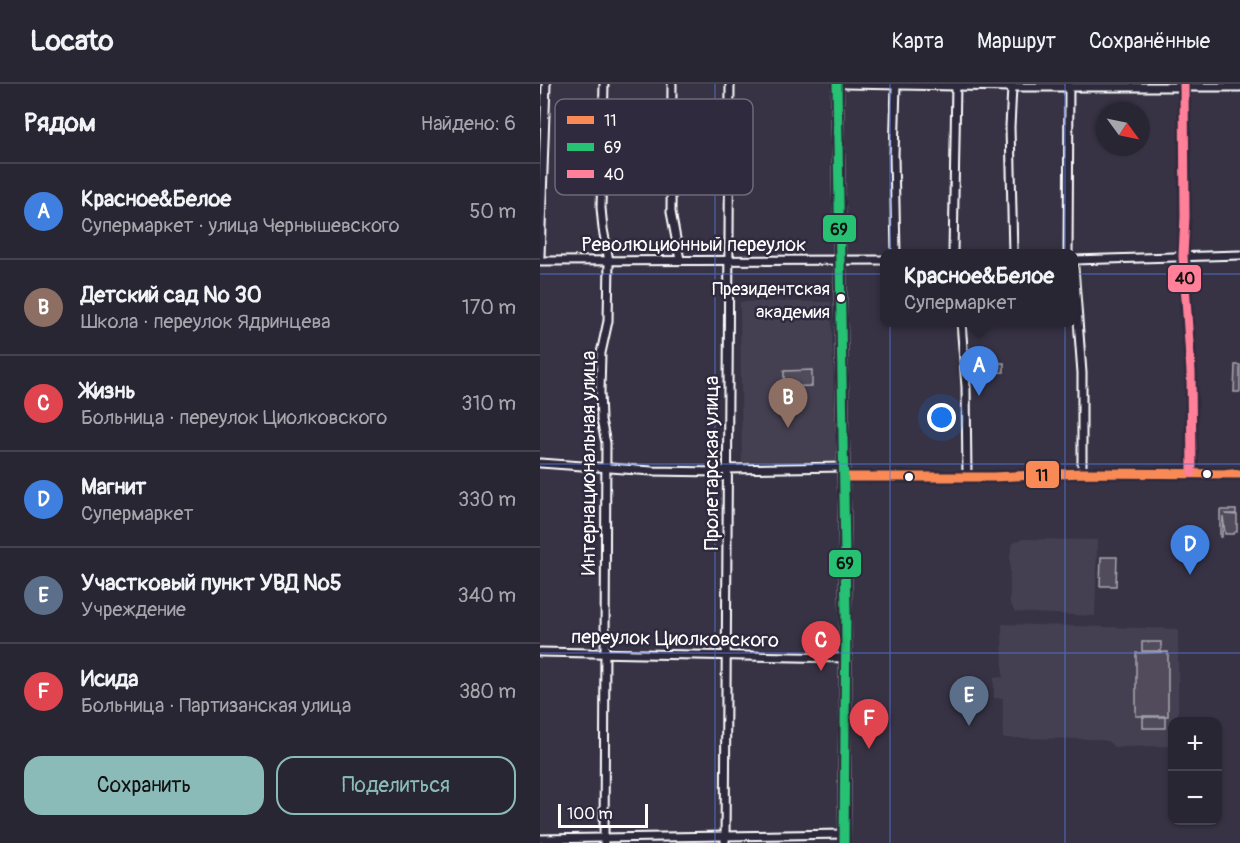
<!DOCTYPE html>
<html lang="ru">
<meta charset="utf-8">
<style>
:root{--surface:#292634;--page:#312e3c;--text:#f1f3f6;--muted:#a5a5ac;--line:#45434f;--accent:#8bbbb9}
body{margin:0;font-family:Pangolin,sans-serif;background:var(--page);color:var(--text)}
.controls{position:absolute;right:18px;bottom:18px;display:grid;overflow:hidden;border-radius:12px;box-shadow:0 2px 4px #0004}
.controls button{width:54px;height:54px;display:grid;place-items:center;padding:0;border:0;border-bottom:2px solid var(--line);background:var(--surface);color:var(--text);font:30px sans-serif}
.compass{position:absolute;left:556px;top:18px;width:54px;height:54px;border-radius:50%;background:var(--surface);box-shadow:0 2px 4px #0004;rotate:123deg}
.scale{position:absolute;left:18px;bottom:15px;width:90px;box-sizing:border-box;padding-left:6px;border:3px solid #fff;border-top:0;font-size:16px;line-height:21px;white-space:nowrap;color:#fff;-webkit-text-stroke:4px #2f2a3d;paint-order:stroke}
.you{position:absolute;left:402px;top:334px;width:21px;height:21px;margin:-15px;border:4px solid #fff;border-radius:50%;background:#1a73e8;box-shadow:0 0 0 9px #1a73e833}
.badge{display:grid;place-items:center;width:39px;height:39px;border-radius:50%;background:var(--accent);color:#fff;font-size:20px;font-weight:700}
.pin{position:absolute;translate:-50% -50px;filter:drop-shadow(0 2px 3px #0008)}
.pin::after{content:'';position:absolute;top:32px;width:21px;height:18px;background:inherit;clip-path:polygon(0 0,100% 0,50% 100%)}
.popup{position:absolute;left:340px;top:165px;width:198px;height:78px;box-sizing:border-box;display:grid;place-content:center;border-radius:12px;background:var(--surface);filter:drop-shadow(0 2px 4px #0005);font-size:20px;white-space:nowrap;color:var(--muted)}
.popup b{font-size:22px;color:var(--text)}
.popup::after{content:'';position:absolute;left:50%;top:100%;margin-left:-12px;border:12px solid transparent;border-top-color:var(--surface)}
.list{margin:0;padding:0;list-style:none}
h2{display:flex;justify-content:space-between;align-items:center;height:78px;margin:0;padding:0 24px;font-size:26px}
h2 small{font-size:20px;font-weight:400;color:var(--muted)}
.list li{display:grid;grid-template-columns:39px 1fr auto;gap:18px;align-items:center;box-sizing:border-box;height:96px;padding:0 24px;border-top:2px solid var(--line)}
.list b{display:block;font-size:22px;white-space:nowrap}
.list p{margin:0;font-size:20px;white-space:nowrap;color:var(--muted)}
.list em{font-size:20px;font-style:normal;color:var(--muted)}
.actions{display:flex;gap:12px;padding:18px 24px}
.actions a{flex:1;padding:14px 0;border:2px solid var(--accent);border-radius:18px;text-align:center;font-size:21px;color:var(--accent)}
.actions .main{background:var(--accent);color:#111}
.map{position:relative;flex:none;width:700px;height:759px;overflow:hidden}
header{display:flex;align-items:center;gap:36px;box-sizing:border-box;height:84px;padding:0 30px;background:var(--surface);border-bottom:2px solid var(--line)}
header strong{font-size:28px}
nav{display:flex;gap:33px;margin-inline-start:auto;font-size:21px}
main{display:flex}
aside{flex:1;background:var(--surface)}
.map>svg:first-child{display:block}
.built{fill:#444051}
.green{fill:#514c5c;stroke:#a8a6ae;stroke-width:1.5}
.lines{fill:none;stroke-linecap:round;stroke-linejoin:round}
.minor-casing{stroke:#fff;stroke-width:11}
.major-casing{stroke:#fff;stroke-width:14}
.minor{stroke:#2f2a3d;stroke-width:7}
.major{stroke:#2f2a3d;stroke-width:9}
.bus-1-casing{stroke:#2f2a3d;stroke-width:14}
.bus-2-casing{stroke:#2f2a3d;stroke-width:14}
.bus-3-casing{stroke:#2f2a3d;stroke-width:14}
.bus-1{stroke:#f98a56;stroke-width:9}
.bus-2{stroke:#26c172;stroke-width:9}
.bus-3{stroke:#ff8098;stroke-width:9}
.grid{fill:none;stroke:#567ae2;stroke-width:1.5;stroke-opacity:0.55}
.bus-dot{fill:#fff;stroke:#2f2a3d;stroke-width:2}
.labels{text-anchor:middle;stroke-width:5;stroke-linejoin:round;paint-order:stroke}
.bus-label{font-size:18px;fill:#fff;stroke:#2f2a3d;text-anchor:end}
.street-label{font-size:20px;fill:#fff;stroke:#2f2a3d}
.key{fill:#2f2a3d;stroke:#6d6a77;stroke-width:1.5}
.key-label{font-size:16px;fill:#fff}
.line-badge{stroke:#2f2a3d;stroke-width:2}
.pale-badge-label{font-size:16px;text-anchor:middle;font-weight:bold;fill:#111}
</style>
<header>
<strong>Locato</strong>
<nav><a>Карта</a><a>Маршрут</a><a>Сохранённые</a></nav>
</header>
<main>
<aside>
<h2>Рядом<small>Найдено: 6</small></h2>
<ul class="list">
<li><span class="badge" style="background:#3f7fe0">A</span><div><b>Красное&amp;Белое</b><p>Супермаркет · улица Чернышевского</p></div><em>50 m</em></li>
<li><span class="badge" style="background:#8d6e63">B</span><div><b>Детский сад № 30</b><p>Школа · переулок Ядринцева</p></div><em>170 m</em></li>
<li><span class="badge" style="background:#e0444e">C</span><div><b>Жизнь</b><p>Больница · переулок Циолковского</p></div><em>310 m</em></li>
<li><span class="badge" style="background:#3f7fe0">D</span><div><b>Магнит</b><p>Супермаркет</p></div><em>330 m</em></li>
<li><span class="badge" style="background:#5c6f8a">E</span><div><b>Участковый пункт УВД №5</b><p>Учреждение</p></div><em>340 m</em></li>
<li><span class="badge" style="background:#e0444e">F</span><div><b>Исида</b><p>Больница · Партизанская улица</p></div><em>380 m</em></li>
</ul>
<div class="actions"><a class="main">Сохранить</a><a>Поделиться</a></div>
</aside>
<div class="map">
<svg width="700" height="759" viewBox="0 0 700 759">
<rect width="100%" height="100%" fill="#373345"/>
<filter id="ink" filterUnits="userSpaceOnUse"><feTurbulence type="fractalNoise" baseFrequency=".0167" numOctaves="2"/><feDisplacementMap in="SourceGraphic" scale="12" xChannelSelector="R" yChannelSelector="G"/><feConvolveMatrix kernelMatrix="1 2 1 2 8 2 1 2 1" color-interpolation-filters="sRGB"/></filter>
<g filter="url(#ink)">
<g class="built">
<polygon points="200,218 291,218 296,377 202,379"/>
<polygon points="482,455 557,456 555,532 475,528 470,519 470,471 473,459"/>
<polygon points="462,540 638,545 638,637 632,638 632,662 574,663 568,657 554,655 463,654 463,614 454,614 454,594 463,593"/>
</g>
<g class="green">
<polygon points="445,278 464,279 464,288 445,289"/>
<polygon points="695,281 700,281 700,308 694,308"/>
<polygon points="272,286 272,302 244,303 244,287"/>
<polygon points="680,426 696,426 696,430 685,430 697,431 697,447 693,450 685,450 683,432 682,453 680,453"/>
<polygon points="561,473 577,473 576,502 560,502"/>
<rect x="602" y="558" width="19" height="9"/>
<polygon points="628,568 628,632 596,632 596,569"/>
<rect x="603" y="633" width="22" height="11"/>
</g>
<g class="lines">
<defs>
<g id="minor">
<polyline points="64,0 61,124 63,145 69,177 68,237 61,269 60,307 61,336 66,359 64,759"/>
<polyline points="132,0 131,128 140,176"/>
<polyline points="306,0 472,3 700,3"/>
<polyline points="644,0 645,133 643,172 651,288 652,389"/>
<polyline points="472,3 470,43 473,170"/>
<polyline points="356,170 354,72 356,0"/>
<polyline points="413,170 416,0"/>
<polyline points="528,170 529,0"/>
<polyline points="0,172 6,0"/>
<polyline points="534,176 700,171"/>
<polyline points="0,177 344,176"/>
<polyline points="534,183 542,289 542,389"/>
<polyline points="421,238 426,303 427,393"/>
<polyline points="0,379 112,387 178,388 187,385 304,383"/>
<polyline points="305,393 453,393 542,389 700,390"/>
<polyline points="0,568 306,574"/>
<polyline points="0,755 304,750"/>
<polyline points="185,759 190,0"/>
</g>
<polyline id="major" points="297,0 306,529 304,759"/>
</defs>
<use href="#minor" class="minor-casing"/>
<use href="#major" class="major-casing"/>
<use href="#minor" class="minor"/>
<use href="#major" class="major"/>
<defs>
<polyline id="bus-1" points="305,393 453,393 542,389 700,390"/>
<polyline id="bus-2" points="297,0 306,529 304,759"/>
<polyline id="bus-3" points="644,0 645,133 643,172 651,288 652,389"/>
</defs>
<use href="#bus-1" class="bus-1-casing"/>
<use href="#bus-2" class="bus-2-casing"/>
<use href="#bus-3" class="bus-3-casing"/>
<use href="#bus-1" class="bus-1"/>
<use href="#bus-2" class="bus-2"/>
<use href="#bus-3" class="bus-3"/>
</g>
</g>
<path class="grid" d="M175 0V759M350 0V759M525 0V759M0 190H700M0 380H700M0 569H700"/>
<g class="bus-dot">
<circle cx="301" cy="214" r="5"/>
<circle cx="667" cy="390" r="5"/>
<circle cx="369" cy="393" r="5"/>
</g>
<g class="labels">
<g class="bus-label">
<text x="290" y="211">Президентская<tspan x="290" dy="23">академия</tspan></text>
</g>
<g class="street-label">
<text x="154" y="167">Революционный переулок</text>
<text transform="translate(48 379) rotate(-90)" y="7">Интернациональная улица</text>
<text transform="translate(171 379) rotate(-90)" y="7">Пролетарская улица</text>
<text transform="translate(135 554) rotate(1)" y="7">переулок Циолковского</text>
</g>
</g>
<rect x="15" y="15" width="198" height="96" rx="9" class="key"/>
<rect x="27" y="32" width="27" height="8" fill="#f98a56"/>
<rect x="27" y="59" width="27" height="8" fill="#26c172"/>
<rect x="27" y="86" width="27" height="8" fill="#ff8098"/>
<g class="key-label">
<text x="64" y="42">11</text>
<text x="64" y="69">69</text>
<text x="64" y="96">40</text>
</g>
<g class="line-badge">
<rect x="282" y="130" width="35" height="29" rx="6" fill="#26c172"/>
<rect x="627" y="180" width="35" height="29" rx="6" fill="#ff8098"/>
<rect x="485" y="376" width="35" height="29" rx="6" fill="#f98a56"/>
<rect x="288" y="465" width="34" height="29" rx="6" fill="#26c172"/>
</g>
<g class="pale-badge-label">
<text x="299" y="151">69</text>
<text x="645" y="200">40</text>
<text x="502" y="397">11</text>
<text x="305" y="485">69</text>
</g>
</svg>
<div class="controls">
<button>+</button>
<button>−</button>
</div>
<svg class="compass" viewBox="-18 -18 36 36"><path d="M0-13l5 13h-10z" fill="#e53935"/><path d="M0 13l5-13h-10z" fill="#a5a5ac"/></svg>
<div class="scale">100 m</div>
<div class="you"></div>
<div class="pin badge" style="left:439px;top:312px;background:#3f7fe0">A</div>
<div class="popup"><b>Красное&amp;Белое</b>Супермаркет</div>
<div class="pin badge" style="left:248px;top:344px;background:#8d6e63">B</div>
<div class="pin badge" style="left:281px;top:587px;background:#e0444e">C</div>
<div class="pin badge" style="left:650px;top:491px;background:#3f7fe0">D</div>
<div class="pin badge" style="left:429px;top:642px;background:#5c6f8a">E</div>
<div class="pin badge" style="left:329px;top:665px;background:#e0444e">F</div>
</div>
</main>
